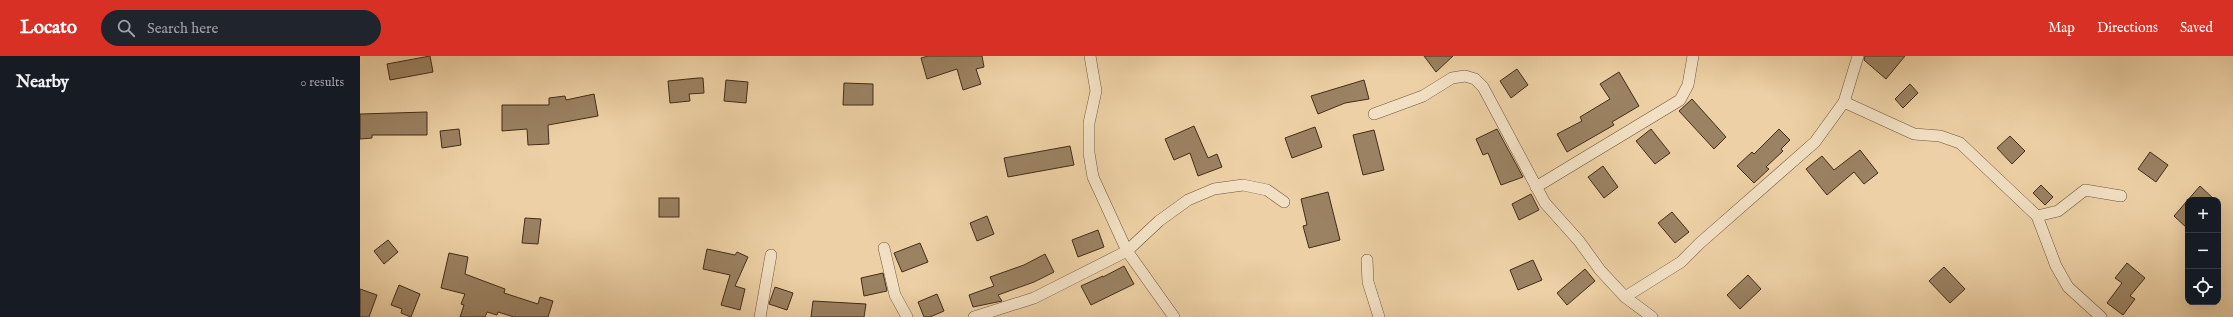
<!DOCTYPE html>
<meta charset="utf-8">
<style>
:root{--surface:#171b24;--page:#20242c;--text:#f1f3f6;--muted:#9ea1a6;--line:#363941;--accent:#d93025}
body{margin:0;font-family:"IM FELL English",serif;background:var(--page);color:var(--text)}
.controls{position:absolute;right:12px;bottom:12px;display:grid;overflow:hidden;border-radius:8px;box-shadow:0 4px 16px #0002}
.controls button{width:36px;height:36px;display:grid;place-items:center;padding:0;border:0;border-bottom:1px solid var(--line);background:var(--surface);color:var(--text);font:20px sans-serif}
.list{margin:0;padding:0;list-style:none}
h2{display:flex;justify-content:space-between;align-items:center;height:52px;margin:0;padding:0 16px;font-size:17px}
h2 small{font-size:13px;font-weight:400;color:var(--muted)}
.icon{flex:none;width:22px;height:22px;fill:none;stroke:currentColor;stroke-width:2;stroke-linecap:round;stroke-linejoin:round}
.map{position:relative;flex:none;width:1873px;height:261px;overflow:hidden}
header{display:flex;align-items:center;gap:24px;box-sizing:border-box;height:56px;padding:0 20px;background:var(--accent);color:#fff}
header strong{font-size:19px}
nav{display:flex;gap:22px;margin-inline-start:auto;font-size:14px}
.search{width:280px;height:36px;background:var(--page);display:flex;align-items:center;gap:10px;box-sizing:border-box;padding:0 14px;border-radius:22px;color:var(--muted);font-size:15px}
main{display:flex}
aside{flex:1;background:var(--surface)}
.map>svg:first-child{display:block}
.building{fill:#9b8262;stroke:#432d1a}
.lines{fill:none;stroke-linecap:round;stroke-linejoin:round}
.minor-casing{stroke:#6e563d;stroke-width:12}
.minor{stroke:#f3e0c4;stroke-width:11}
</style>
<header>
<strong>Locato</strong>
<div class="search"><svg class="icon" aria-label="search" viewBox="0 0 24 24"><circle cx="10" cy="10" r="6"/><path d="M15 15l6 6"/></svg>Search here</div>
<nav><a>Map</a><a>Directions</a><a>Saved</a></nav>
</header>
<main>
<aside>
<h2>Nearby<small>0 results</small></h2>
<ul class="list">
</ul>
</aside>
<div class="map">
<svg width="1873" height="261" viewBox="0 0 1873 261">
<rect width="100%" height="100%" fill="#edd0a5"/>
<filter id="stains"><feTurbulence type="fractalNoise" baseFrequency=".005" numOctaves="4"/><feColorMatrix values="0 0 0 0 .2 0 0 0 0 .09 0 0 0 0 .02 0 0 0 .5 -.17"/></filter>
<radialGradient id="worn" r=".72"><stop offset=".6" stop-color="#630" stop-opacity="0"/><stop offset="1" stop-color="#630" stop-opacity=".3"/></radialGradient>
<g class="building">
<polygon points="70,0 73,16 30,24 27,8"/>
<polygon points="568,0 622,0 624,11 616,13 621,28 603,34 597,13 567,23 561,2"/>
<polygon points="1064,0 1093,0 1076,16"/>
<polygon points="1505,0 1545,0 1526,23 1504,4"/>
<polygon points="1157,13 1168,29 1151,42 1140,25"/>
<polygon points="1259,16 1279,50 1252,66 1254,69 1207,96 1197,78 1222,65 1220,61 1250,43 1240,28"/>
<polygon points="338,22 343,22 344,37 329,38 330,45 310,47 308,25"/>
<polygon points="366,24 388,26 386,47 364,45"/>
<polygon points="1004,24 1009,43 985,47 958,58 951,40"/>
<polygon points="484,27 513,28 513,49 483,49"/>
<polygon points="1550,28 1558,37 1543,52 1535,43"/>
<polygon points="234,38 238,60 188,69 189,88 168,89 167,73 142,75 142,49 189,49 189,42 205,40 206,44"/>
<polygon points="1332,43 1366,81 1354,93 1319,55"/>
<polygon points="67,56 67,79 12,79 12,82 0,83 0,58"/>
<polygon points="834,70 848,102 857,98 862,111 838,120 830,97 814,104 805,83"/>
<polygon points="955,71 962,91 932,102 925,82"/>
<polygon points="99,73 101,89 82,92 80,75"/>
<polygon points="1137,73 1163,121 1141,129 1128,97 1123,99 1116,83"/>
<polygon points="1291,73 1310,97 1295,108 1276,85"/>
<polygon points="1419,73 1430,84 1421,93 1423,95 1406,111 1409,113 1394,127 1377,110 1392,96 1394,98"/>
<polygon points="1014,74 1024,114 1003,119 993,79"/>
<polygon points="1650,80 1665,95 1652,108 1637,92"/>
<polygon points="710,90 714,109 648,121 644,102"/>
<polygon points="1500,94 1518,117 1504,128 1494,116 1467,139 1446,113 1462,100 1474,114"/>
<polygon points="1790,96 1808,109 1796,126 1778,113"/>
<polygon points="1243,110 1258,131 1244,142 1228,121"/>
<polygon points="1681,129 1693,141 1685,149 1673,137"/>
<polygon points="1840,130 1855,144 1828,144 1828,173 1814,160"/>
<polygon points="968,136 980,184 949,192 943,170 947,169 941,143"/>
<polygon points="1171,138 1179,154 1159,164 1152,148"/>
<rect x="299" y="142" width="20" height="19"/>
<polygon points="1312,156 1329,176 1315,187 1298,167"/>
<polygon points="627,160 634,178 617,185 610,167"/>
<polygon points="165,162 181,163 178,188 162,187"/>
<polygon points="738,174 744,191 718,201 712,184"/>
<polygon points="28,184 38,196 24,208 14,195"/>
<polygon points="560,187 568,206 542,216 534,197"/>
<polygon points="347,193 375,199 377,196 388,201 375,230 385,233 380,254 361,249 370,219 343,213"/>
<polygon points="89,197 108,201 105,218 145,233 144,237 178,248 180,241 193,245 188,261 154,261 138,256 137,259 127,256 125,261 100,261 104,249 101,248 105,238 81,232"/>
<polygon points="685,198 694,216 674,226 638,239 642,245 613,251 609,239 634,230 630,221 664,209"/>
<polygon points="1173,204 1182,224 1158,234 1150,214"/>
<polygon points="1767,207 1785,222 1770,240 1775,243 1763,259 1747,247 1762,227 1755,222"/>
<polygon points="764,210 774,228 731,249 721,230 743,220 743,221"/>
<polygon points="1584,211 1605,233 1590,247 1569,225"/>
<polygon points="1225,213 1235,225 1207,249 1197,237"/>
<polygon points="523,217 527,235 504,240 501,222"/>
<polygon points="1388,219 1401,233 1380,253 1367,239"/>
<polygon points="39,229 60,238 51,261 41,257 42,253 31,249"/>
<polygon points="415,231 433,237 427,254 409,248"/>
<polygon points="0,233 17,239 9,261 0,261"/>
<polygon points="577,238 584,255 570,261 564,261 558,246"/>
<polygon points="453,245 506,248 504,261 451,261"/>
</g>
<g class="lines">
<defs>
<g id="minor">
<polyline points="730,0 736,35 729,67 729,97 733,121 767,195 814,261"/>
<polyline points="1484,46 1554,78 1580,80 1600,87 1677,160 1696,210 1708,231 1741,261"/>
<polyline points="1014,58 1063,40 1092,22 1105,20 1115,23 1123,31 1185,147 1219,185 1240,214 1265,241 1292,261"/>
<polyline points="1176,131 1320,44 1328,29 1333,0"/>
<polyline points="1677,160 1698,155 1725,134 1761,140"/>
<polyline points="524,192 535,239 547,261"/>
<polyline points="1007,204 1008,226 1019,261"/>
<polyline points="1265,241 1321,206 1340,187 1455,86 1484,46 1498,0"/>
<polyline points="400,261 411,199"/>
<polyline points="614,261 674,242 767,195 799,165 828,144 854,133 883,129 907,134 924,146"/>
</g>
</defs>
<use href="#minor" class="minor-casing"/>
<use href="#minor" class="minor"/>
</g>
<rect width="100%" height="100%" filter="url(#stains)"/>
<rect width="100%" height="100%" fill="url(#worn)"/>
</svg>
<div class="controls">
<button>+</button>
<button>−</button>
<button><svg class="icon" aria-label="locate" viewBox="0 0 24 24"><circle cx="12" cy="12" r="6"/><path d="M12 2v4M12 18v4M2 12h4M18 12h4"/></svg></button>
</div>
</div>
</main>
